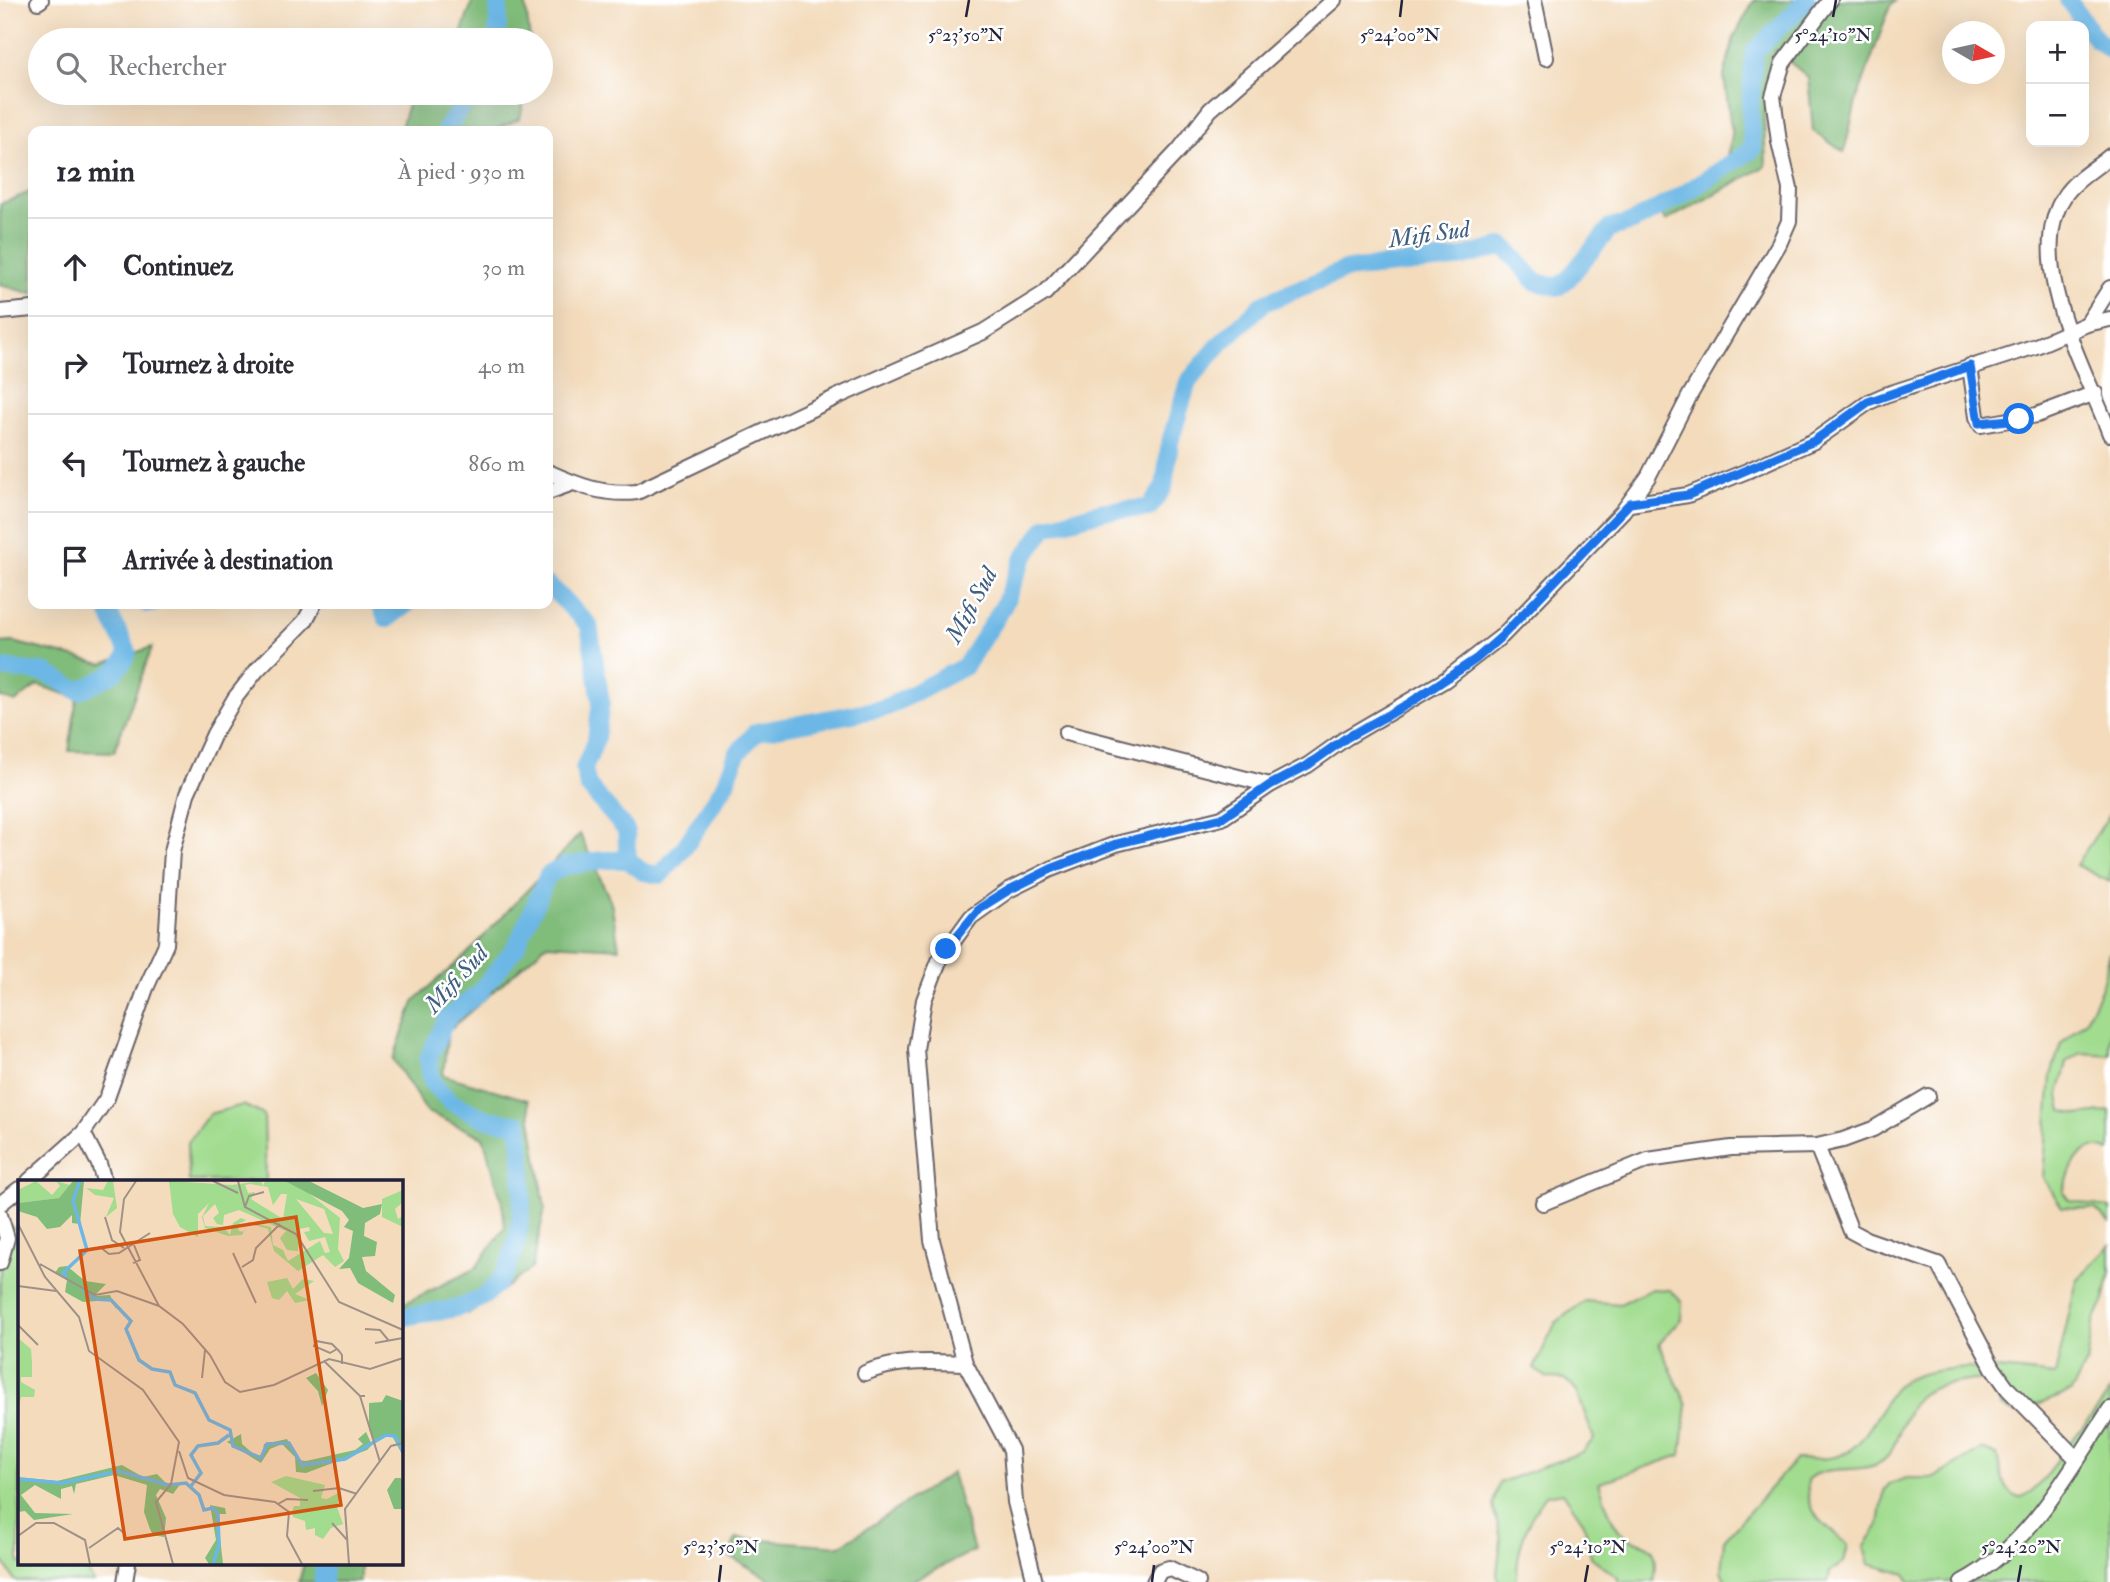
<!DOCTYPE html>
<html lang="fr">
<meta charset="utf-8">
<style>
:root{--surface:#fff;--page:#f2f2f3;--text:#2b2b33;--muted:#7c7c81;--line:#e1e1e2}
body{margin:0;font-family:"IM FELL Double Pica",serif;background:var(--page);color:var(--text)}
.controls{position:absolute;right:21px;top:21px;display:grid;overflow:hidden;border-radius:14px;box-shadow:0 7px 28px #0002}
.controls button{width:63px;height:63px;display:grid;place-items:center;padding:0;border:0;border-bottom:2px solid var(--line);background:var(--surface);color:var(--text);font:35px sans-serif}
.compass{position:absolute;left:1942px;top:21px;width:63px;height:63px;border-radius:50%;background:var(--surface);box-shadow:0 7px 28px #0002;rotate:99deg}
.stop{position:absolute;width:21px;height:21px;margin:-16px;border:5px solid #1a73e8;border-radius:50%;background:#fff}
.stop.end{background:#1a73e8;border-color:#fff;box-shadow:0 2px 7px #0008}
.list{margin:0;padding:0;list-style:none}
h2{display:flex;justify-content:space-between;align-items:center;height:91px;margin:0;padding:0 28px;font-size:30px}
h2 small{font-size:23px;font-weight:400;color:var(--muted)}
.list li{display:grid;grid-template-columns:46px 1fr auto;gap:21px;align-items:center;box-sizing:border-box;height:98px;padding:0 28px;border-top:2px solid var(--line)}
.list b{display:block;font-size:26px;white-space:nowrap}
.list em{font-size:23px;font-style:normal;color:var(--muted)}
.icon{flex:none;width:38px;height:38px;fill:none;stroke:currentColor;stroke-width:2;stroke-linecap:round;stroke-linejoin:round}
.map{position:relative;flex:none;width:2110px;height:1582px;overflow:hidden}
.search{position:absolute;background:var(--surface);box-shadow:0 7px 28px #0002;left:28px;top:28px;width:525px;height:77px;display:flex;align-items:center;gap:18px;box-sizing:border-box;padding:0 24px;border-radius:38px;color:var(--muted);font-size:26px}
.panel{position:absolute;background:var(--surface);box-shadow:0 7px 28px #0002;left:28px;top:126px;width:525px;height:483px;border-radius:14px}
.map>svg:first-child{display:block}
.green{fill:#a1dc8f;stroke:#627f65;stroke-width:2}
.forest{fill:#80bc7a;stroke:#516f5a;stroke-width:2}
.lines{fill:none;stroke-linecap:round;stroke-linejoin:round}
.river{stroke:#6cb7e5;stroke-width:18}
.minor-casing{stroke:#6b6368;stroke-width:18}
.minor{stroke:#fff;stroke-width:14}
.route{stroke:#1a73e8;stroke-width:9}
.ticks{fill:none;stroke:#22223b;stroke-width:2.5}
.labels{text-anchor:middle;stroke-width:5;stroke-linejoin:round;paint-order:stroke}
.water-label{font-size:24px;font-style:italic;fill:#405e7f;stroke:#fff}
.inset-river{fill:none;stroke:#6cb7e5;stroke-width:3.5}
.inset-road{fill:none;stroke:#9f9188;stroke-width:2}
.view{fill:#d45411;fill-opacity:0.15;stroke:#d45411;stroke-width:3.5}
.inset-edge{fill:none;stroke:#22223b;stroke-width:3.5}
.ticks-label{font-size:18px;text-anchor:middle;fill:#22223b;stroke:#fff;stroke-width:5;stroke-linejoin:round;paint-order:stroke}
</style>
<div class="map">
<svg width="2110" height="1582" viewBox="0 0 2110 1582">
<rect width="100%" height="100%" fill="#fff"/>
<filter id="ink" filterUnits="userSpaceOnUse"><feTurbulence type="fractalNoise" baseFrequency=".0143" numOctaves="2"/><feDisplacementMap in="SourceGraphic" scale="14" xChannelSelector="R" yChannelSelector="G"/><feConvolveMatrix kernelMatrix="1 2 1 2 8 2 1 2 1" color-interpolation-filters="sRGB"/></filter>
<filter id="wash" filterUnits="userSpaceOnUse"><feTurbulence type="fractalNoise" baseFrequency=".00686" numOctaves="4" result="noise"/><feDisplacementMap in="SourceGraphic" scale="28" xChannelSelector="R" yChannelSelector="G"/><feGaussianBlur stdDeviation="1.57" result="paint"/><feColorMatrix in="noise" values="0 0 0 0 0 0 0 0 0 0 0 0 0 0 0 0 0 1.4 0 .05"/><feComposite in="paint" operator="in"/></filter>
<g filter="url(#wash)">
<rect width="100%" height="100%" fill="#f3dbbc"/>
<g class="green">
<polygon points="2110,814 2110,882 2076,865"/>
<path d="M2110 952V1055L2081 1053 2067 1062 2059 1095 2062 1111 2079 1115 2110 1111V1151C2080 1137 2070 1170 2063 1192L2069 1200 2110 1208V1223L2095 1209 2062 1207 2043 1178 2051 1075 2061 1043 2086 1020 2101 989Z"/>
<polygon points="243,1105 264,1115 266,1181 189,1181 188,1142 209,1114"/>
<polygon points="5,1224 19,1230 19,1563 82,1563 94,1582 15,1581 0,1556 0,1225"/>
<path d="M2110 1245V1272L2104 1300 2093 1324 2087 1363 2071 1392 2016 1413 2001 1407 1992 1381C1980 1378 1967 1381 1955 1383 1915 1389 1912 1402 1897 1437 1895 1442 1892 1452 1888 1456 1868 1479 1828 1460 1808 1480 1805 1515 1824 1523 1848 1545L1844 1562 1830 1572 1828 1582H1726L1721 1571 1724 1540 1796 1459C1847 1461 1855 1453 1881 1410 1885 1403 1890 1392 1895 1387 1930 1358 2014 1370 2055 1375L2077 1280Z"/>
<path d="M1652 1289 1670 1290 1682 1302 1681 1319 1659 1344 1687 1405 1681 1455 1599 1483C1604 1497 1609 1518 1619 1530 1638 1552 1663 1532 1654 1582H1618V1578L1591 1557 1584 1523 1563 1492 1546 1495C1526 1521 1516 1550 1517 1582H1499L1497 1574 1501 1539 1493 1505 1499 1483 1582 1452 1594 1439 1577 1392 1566 1379 1548 1378 1534 1369 1556 1322 1585 1301 1620 1304Z"/>
<path d="M2110 1391V1582H1911L1905 1574 1869 1564 1864 1547 1879 1525 1884 1491 1889 1484 1907 1478H1934L1982 1449 1997 1455C2001 1472 2002 1492 2020 1498 2040 1489 2050 1470 2062 1453 2078 1432 2096 1414 2110 1391Z"/>
</g>
<g class="forest">
<polygon points="473,0 525,0 530,40 459,40"/>
<polygon points="1754,0 1896,0 1890,6 1856,102 1844,152 1813,131 1808,77 1775,50 1764,119 1766,166 1666,221 1651,204 1727,162 1732,135 1724,76 1734,37"/>
<polygon points="411,93 526,93 520,118 493,131 400,131"/>
<polygon points="33,191 33,294 0,285 0,204"/>
<polygon points="13,642 102,664 152,647 114,752 69,751 77,698 38,685 15,702 0,697 0,643"/>
<polygon points="580,834 611,902 619,948 547,944 448,1031 443,1075 528,1100 545,1208 532,1268 471,1313 401,1323 401,1305 475,1269 505,1227 502,1202 483,1137 427,1112 393,1059 415,1000 469,952"/>
<polygon points="952,1473 974,1551 909,1582 775,1582 729,1556 736,1538 840,1546"/>
<polygon points="304,1563 360,1563 360,1582 299,1582"/>
</g>
<g class="lines">
<g class="river">
<polyline points="2068,0 2096,39 2110,50"/>
<polyline points="497,40 499,0"/>
<polyline points="445,131 471,93"/>
<polyline points="548,585 589,625 601,702 596,739 584,769 588,786 626,830 628,860"/>
<polyline points="147,604 152,604"/>
<polyline points="380,604 387,619 407,604"/>
<path d="M0 668 47 673 78 691C99 681 120 675 128 652L107 609 113 604"/>
<path d="M401 1318C427 1311 455 1313 479 1299 530 1272 525 1171 519 1124L486 1119 451 1102 432 1083 428 1059 447 1018 479 993 516 947 548 875 565 866 603 860H628L643 872 660 875 684 848 725 785 737 754 756 732 885 708 965 666 1003 607 1023 559 1046 527 1104 511 1149 508 1164 487 1170 442 1188 382 1221 343 1264 303 1345 270 1455 259 1504 246 1536 282 1558 287 1568 279 1610 228 1633 222 1679 197 1753 149 1750 112 1754 52 1807 0"/>
<polyline points="323,1582 324,1563"/>
</g>
</g>
</g>
<g filter="url(#ink)">
<g class="lines">
<defs>
<g id="minor">
<polyline points="1534,0 1546,58"/>
<polyline points="38,2 41,0"/>
<path d="M2110 156C2096 168 2076 179 2065 195 2022 260 2086 370 2110 434"/>
<polyline points="0,312 33,309"/>
<polyline points="2087,324 2110,288"/>
<polyline points="1970,366 1977,417 1981,425 2037,415 2095,393"/>
<path d="M548 472C577 485 604 496 637 492L841 395 983 332 1045 293 1179 150 1210 110 1334 0"/>
<polyline points="548,492 573,483"/>
<polyline points="1630,504 1688,495 1747,471 1814,441 1869,402 1885,395 2036,346 2087,324 2110,319"/>
<polyline points="1066,733 1270,785"/>
<polyline points="83,1133 99,1164 104,1181"/>
<polyline points="1817,1146 1851,1231 1866,1239 1938,1264 1993,1368 2008,1389 2077,1459"/>
<polyline points="29,1181 83,1133 107,1098 146,988 166,944 172,851 187,794 214,734 235,698 257,670 305,621 314,604"/>
<polyline points="1543,1203 1648,1160 1731,1148 1817,1146 1843,1140 1873,1129 1928,1096"/>
<polyline points="0,1204 19,1189"/>
<polyline points="0,1215 7,1238 0,1263"/>
<path d="M865 1373C899 1359 929 1362 965 1363"/>
<polyline points="125,1582 128,1563"/>
<polyline points="1035,1582 1015,1502 1011,1450 965,1363 932,1240 916,1049 924,1000 939,961 971,917 1009,890 1051,869 1116,844 1222,818 1270,785 1308,765 1346,738 1445,680 1502,636 1623,511 1648,477 1690,395 1779,244 1789,221 1790,189 1779,142 1773,96 1783,63 1830,0"/>
<polyline points="1154,1582 1160,1571 1169,1568 1198,1582"/>
<path d="M1962 1582C2030 1546 2069 1472 2110 1409"/>
</g>
</defs>
<use href="#minor" class="minor-casing"/>
<use href="#minor" class="minor"/>
</g>
</g>
<g class="lines" filter="url(#ink)">
<polyline class="route" points="946,949 980,908 1009,890 1051,869 1116,844 1222,818 1270,785 1308,765 1346,738 1408,704 1476,659 1502,636 1630,503 1688,495 1814,441 1868,402 1970,366 1979,423 2019,419"/>
</g>
<path class="ticks" d="M966 17 969 0M1400 17 1402 0M1833 17 1836 0M719 1582 721 1565M1152 1582 1154 1565M1585 1582 1588 1565M2018 1582 2021 1565"/>
<g class="labels">
<g class="water-label">
<text transform="translate(1429 234) rotate(-8)" y="8">Mifi Sud</text>
<text transform="translate(971 605) rotate(-61)" y="8">Mifi Sud</text>
<text transform="translate(456 979) rotate(-48)" y="8">Mifi Sud</text>
</g>
</g>
<g transform="translate(18 1180)">
<rect width="385" height="385" fill="#f3dbbc"/>
<path d="M18 1 34 15 42 6 38 1 52 5 41 18 0 23V10ZM90 1H95L99 28 88 37 96 18 77 15 68 8 85 10ZM151 1 214 5 243 1 245 6 247 1H267L283 7 322 38 320 69 326 81 317 87 305 75 280 91 256 71 250 49 230 43 224 55 210 56 187 48 184 37 191 23 180 34V57L162 47 155 34ZM232 4 250 7 255 25 263 14H269L265 39 233 19 237 12 230 13 227 5ZM278 19 306 29 315 54 306 53ZM197 24 201 33 195 38 199 44 205 45 206 35 221 30 268 51 262 58 269 70 280 71 281 49 291 47 292 51 286 52 291 61 307 57 312 72 307 73 302 61 270 81 265 70 255 65 253 47 230 42 226 52 221 51 219 45 228 40 223 38 215 43 212 55 205 47 187 46 185 36ZM385 10V22L377 29 380 39 385 36V47L364 37V19ZM269 98 275 109 285 99 296 101 277 114 292 120 277 123 269 111 261 120 254 118 249 102ZM0 158 13 169 14 182V197H3V202L17 210 16 217H3L0 231ZM268 296 307 305 303 318 309 319 322 312 319 327 325 344 313 348 305 359 297 355V348L288 350 287 341 275 337 274 332 276 326H282V318L253 302Z" fill="#a1dc8f" fill-rule="evenodd"/>
<path d="M55 1H66L62 44 54 43V35L42 47 29 49 19 37 0 31V23L41 18ZM267 1H291L345 28 364 24 362 34 347 43 346 56 359 62 357 76 344 77 348 91 377 115 375 123 340 103 332 88 321 89 331 78 335 51 326 47 331 40 324 31ZM49 86 67 101 88 104 76 116 92 115 99 130 92 120 65 122 47 112 49 100 37 93 41 87ZM298 193 310 210 304 226 300 211 288 198ZM368 215 385 221V276L373 254 357 261 351 250V223L364 222ZM348 252 354 265 349 270 288 293 278 292 277 277 264 264 252 269 243 283 209 262 223 254 224 264 238 276 244 275 246 264 269 259 280 280 288 281 337 270 345 264 340 259ZM104 285 125 297 139 294 148 303H163L155 314 142 309 138 315 148 338 146 357 135 355 132 349 126 332 129 305 96 295 58 304 56 314 54 306 43 309V319L17 305 3 315 17 333 55 334 16 340 7 331 0 332V297L39 301ZM377 298H383L385 304V329H376L369 310ZM192 325 207 328 208 334H201L200 339 205 384H191L187 378 198 360Z" fill="#80bc7a"/>
<path class="inset-river" d="M49 97 45 93 69 70 55 21 62 1M65 110 76 119 93 120 113 141 108 149 121 180 134 189 152 192 157 205 177 213 191 240 212 250 215 266 243 278 249 264 271 263 284 285 327 279 368 255 377 256 385 272M0 299 44 303 101 291 150 305 168 303 181 315 186 330 195 328 200 334 201 365 195 384M173 306 183 293 173 275 180 266 200 263 211 255"/>
<path class="inset-road" d="M118 1 106 19 102 52 141 126M195 1 220 13M220 1 227 27 278 54 321 122 385 150M227 27 231 16 246 12M87 37 94 60 106 68M0 44 27 97 61 137 71 171 125 210 161 262 153 304 138 322 155 384M82 67 91 74 101 73 132 53M215 73 238 123M115 83 122 80 116 65M22 84 77 115 99 111 141 126 165 144 192 175 207 202 222 212 256 205 311 179 352 189 385 178M224 87 235 80 238 68 262 44M0 106 38 111M0 145 20 165M347 149 362 150 371 161M357 163 385 158M319 169 312 173 296 166 298 161 314 164 321 171 324 175V184M306 181 342 216H347M184 198 187 170M342 216 362 282M161 271 170 298 206 315 257 322 271 332 269 356 284 384M295 311 321 308 339 314M260 324 269 319 290 320M314 343 330 361M0 356 18 343H36L67 360 72 384M71 368 100 348 107 354M331 384 327 329 373 266 385 263"/>
<path class="view" d="M278 37 323 325 107 359 62 71Z"/>
<rect width="385" height="385" class="inset-edge"/>
</g>
<g class="ticks-label">
<text x="966" y="41">5°23'50"N</text>
<text x="1400" y="41">5°24'00"N</text>
<text x="1833" y="41">5°24'10"N</text>
<text x="721" y="1553">5°23'50"N</text>
<text x="1154" y="1553">5°24'00"N</text>
<text x="1588" y="1553">5°24'10"N</text>
<text x="2021" y="1553">5°24'20"N</text>
</g>
</svg>
<div class="controls">
<button>+</button>
<button>−</button>
</div>
<svg class="compass" viewBox="-18 -18 36 36"><path d="M0-13l5 13h-10z" fill="#e53935"/><path d="M0 13l5-13h-10z" fill="#7c7c81"/></svg>
<div class="stop" style="left:2019px;top:419px"></div>
<div class="stop end" style="left:946px;top:949px"></div>
<div class="search"><svg class="icon" aria-label="search" viewBox="0 0 24 24"><circle cx="10" cy="10" r="6"/><path d="M15 15l6 6"/></svg>Rechercher</div>
<section class="panel">
<h2>12 min<small>À pied · 930 m</small></h2>
<ul class="list">
<li><svg class="icon" aria-label="ahead" viewBox="0 0 24 24"><path d="M12 20V5M6 11l6-6 6 6"/></svg><div><b>Continuez</b></div><em>30 m</em></li>
<li><svg class="icon" aria-label="right" viewBox="0 0 24 24"><path d="M7 20v-9h11M14 6l5 5-5 5"/></svg><div><b>Tournez à droite</b></div><em>40 m</em></li>
<li><svg class="icon" aria-label="left" viewBox="0 0 24 24"><path d="M17 20v-9H6M10 6l-5 5 5 5"/></svg><div><b>Tournez à gauche</b></div><em>860 m</em></li>
<li><svg class="icon" aria-label="arrive" viewBox="0 0 24 24"><path d="M6 21V4h12l-3 4 3 4H6"/></svg><div><b>Arrivée à destination</b></div></li>
</ul>
</section>
</div>
